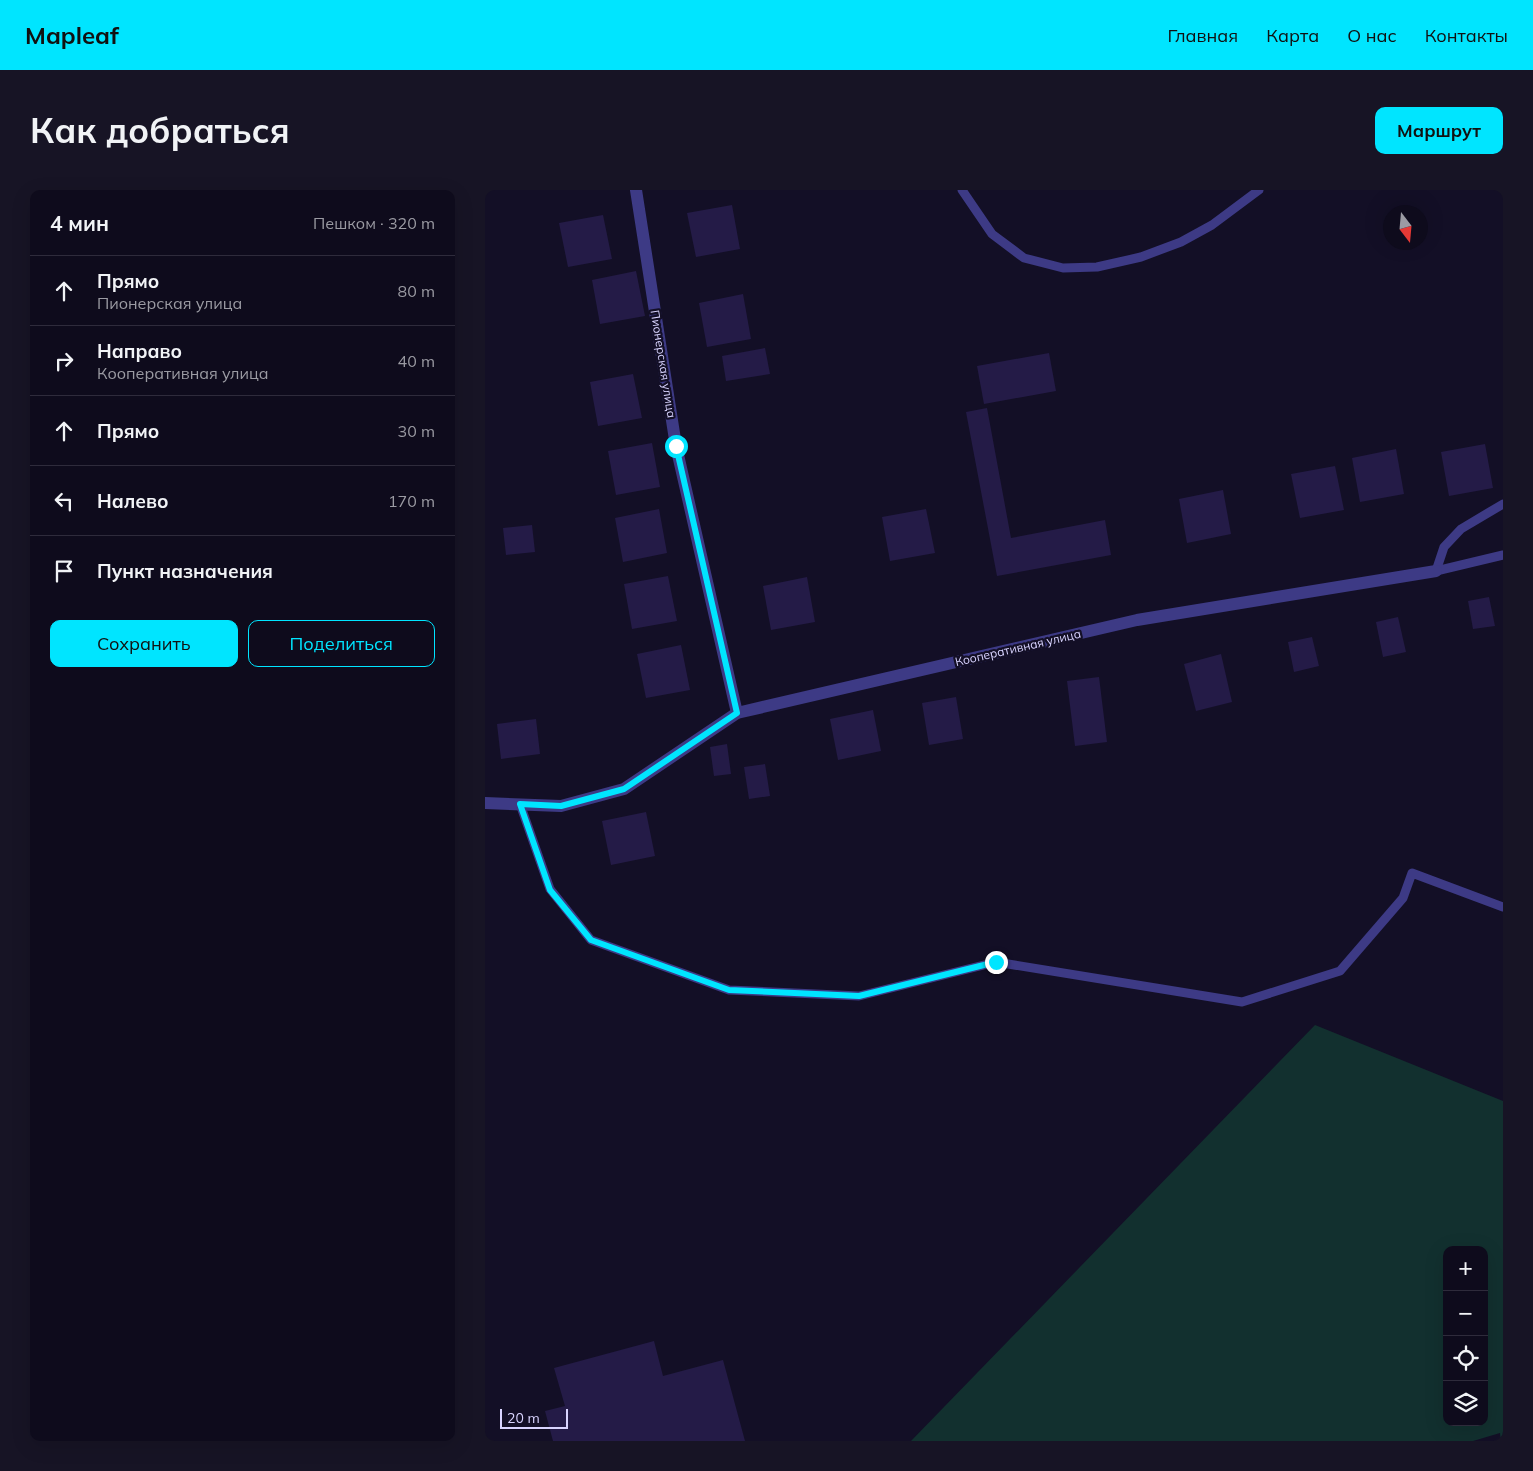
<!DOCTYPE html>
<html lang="ru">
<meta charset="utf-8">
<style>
:root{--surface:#0e0b1c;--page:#171425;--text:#f1f3f6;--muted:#9b9ba3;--line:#2e2b3b;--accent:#00e5ff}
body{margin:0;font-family:Mulish,sans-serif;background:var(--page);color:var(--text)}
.controls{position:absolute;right:15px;bottom:15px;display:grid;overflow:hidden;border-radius:10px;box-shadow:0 5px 20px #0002}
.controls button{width:45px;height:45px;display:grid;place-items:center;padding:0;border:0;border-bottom:1px solid var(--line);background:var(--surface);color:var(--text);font:25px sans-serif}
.compass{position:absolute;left:898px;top:15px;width:45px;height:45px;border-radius:50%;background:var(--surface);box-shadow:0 5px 20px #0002;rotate:164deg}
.scale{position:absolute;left:15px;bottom:12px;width:68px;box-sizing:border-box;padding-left:5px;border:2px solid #d9d4ff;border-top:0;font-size:14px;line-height:18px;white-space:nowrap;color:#d9d4ff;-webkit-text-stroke:4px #130f26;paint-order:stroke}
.stop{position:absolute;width:15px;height:15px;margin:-11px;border:4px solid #00e5ff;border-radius:50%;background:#fff}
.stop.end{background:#00e5ff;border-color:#fff;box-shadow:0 1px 5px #0008}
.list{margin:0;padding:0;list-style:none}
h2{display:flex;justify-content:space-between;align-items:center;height:65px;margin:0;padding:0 20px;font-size:21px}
h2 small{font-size:16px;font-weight:400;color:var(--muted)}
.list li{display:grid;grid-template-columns:32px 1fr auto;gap:15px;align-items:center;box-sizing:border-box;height:70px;padding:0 20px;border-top:1px solid var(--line)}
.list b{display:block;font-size:19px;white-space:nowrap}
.list p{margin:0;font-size:16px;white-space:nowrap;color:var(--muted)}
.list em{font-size:16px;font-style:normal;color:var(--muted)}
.actions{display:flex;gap:10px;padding:15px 20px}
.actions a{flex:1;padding:11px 0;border:1px solid var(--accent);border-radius:10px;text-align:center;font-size:18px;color:var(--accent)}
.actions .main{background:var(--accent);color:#111}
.icon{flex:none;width:28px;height:28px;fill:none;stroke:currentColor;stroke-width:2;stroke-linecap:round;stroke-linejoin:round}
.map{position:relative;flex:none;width:1018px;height:1251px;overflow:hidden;border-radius:10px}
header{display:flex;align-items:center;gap:30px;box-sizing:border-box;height:70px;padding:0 25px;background:var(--accent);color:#111}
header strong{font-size:24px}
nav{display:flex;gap:28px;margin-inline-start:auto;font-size:18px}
.intro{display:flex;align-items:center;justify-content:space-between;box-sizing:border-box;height:120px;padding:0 30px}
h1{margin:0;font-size:35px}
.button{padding:12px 22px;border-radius:10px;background:var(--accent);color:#111;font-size:18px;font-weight:700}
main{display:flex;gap:30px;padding:0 30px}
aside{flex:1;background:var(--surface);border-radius:10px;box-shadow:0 5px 20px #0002}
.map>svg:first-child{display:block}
.green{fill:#12302f;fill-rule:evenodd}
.building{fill:#241b47}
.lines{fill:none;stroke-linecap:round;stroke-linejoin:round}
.lane{stroke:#3d3a85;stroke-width:9}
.street{stroke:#3d3a85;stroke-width:12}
.route{stroke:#00e5ff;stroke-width:6}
.labels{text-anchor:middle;stroke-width:4.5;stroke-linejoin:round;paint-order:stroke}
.street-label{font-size:12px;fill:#d9d4ff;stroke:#130f26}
</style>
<header>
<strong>Mapleaf</strong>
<nav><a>Главная</a><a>Карта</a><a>О нас</a><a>Контакты</a></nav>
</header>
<div class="intro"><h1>Как добраться</h1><a class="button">Маршрут</a></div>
<main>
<aside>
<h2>4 мин<small>Пешком · 320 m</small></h2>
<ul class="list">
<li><svg class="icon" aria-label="ahead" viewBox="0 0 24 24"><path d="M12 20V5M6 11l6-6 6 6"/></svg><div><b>Прямо</b><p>Пионерская улица</p></div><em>80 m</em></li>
<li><svg class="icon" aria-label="right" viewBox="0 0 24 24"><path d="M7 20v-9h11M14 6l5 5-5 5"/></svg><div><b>Направо</b><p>Кооперативная улица</p></div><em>40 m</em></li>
<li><svg class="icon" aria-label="ahead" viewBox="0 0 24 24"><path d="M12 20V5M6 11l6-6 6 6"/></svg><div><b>Прямо</b></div><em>30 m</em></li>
<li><svg class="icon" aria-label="left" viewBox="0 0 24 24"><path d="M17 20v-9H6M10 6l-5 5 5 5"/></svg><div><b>Налево</b></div><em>170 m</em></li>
<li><svg class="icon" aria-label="arrive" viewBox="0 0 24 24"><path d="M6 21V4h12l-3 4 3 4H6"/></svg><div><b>Пункт назначения</b></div></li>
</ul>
<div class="actions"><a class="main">Сохранить</a><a>Поделиться</a></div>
</aside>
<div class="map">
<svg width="1018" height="1251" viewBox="0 0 1018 1251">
<rect width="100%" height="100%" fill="#130f26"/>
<path class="green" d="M830 835 1018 911V1251H1016L1015 1243 988 1251H426ZM962 1060H999V1232H962Z"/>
<g class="building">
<polygon points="247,15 255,59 211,67 202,23"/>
<polygon points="118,25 127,69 83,77 74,33"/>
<polygon points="151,81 160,126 115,134 107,90"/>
<polygon points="258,104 266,149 222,157 214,113"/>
<polygon points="280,158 285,184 241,191 237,166"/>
<polygon points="564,163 571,201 499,214 492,176"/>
<polygon points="148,184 157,228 113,236 105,192"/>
<polygon points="502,218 526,348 620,330 626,365 512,386 481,222"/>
<polygon points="167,253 175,297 131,305 123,261"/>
<polygon points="1000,254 1008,298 964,306 956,262"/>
<polygon points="911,259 919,304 875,312 867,268"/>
<polygon points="850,276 859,320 815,328 806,284"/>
<polygon points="738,300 746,344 702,353 694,309"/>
<polygon points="174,319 182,363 138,372 130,328"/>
<polygon points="441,319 450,363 405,371 397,327"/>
<polygon points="47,335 50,362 21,365 18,338"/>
<polygon points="183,386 192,431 147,439 139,394"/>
<polygon points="322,387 330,432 286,440 278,396"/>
<polygon points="1004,407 1010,436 988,439 983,411"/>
<polygon points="913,427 921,462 898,467 891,432"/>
<polygon points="827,447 834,476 809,482 803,452"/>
<polygon points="196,455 205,500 161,508 152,464"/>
<polygon points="736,464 747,512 711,521 699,474"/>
<polygon points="614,487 622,552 590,556 582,491"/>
<polygon points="471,507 478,549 444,555 437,513"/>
<polygon points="388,520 396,561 353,570 345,529"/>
<polygon points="51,529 55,564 16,569 12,534"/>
<polygon points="242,554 246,584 229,586 225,557"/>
<polygon points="280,574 285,606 264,609 259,577"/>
<polygon points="161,622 170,666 126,675 117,631"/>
<polygon points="169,1151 178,1186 238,1170 260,1251 68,1251 60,1221 80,1216 69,1178"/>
</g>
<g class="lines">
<g class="lane">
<polyline points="477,0 507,44 539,68 578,78 612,77 656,67 696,52 727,35 774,0"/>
<polyline points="951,381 959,357 976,339 1018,314"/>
<polyline points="951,381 1018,365"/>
<polyline points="35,614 65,699 106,750 244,800 374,806 511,772 757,812 855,781 918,708 927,683 1018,717"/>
</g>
<g class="street">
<polyline points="151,0 191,256 252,523"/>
<polyline points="0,613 76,616 139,599 252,523 652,430 951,381"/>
</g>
</g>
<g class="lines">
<polyline class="route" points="191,256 252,523 139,599 76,616 35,614 65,700 106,750 244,800 374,806 511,772"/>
</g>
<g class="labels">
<g class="street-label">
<text transform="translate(178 174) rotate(81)" y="4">Пионерская улица</text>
<text transform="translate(533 458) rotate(-13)" y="4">Кооперативная улица</text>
</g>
</g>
</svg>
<div class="controls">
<button>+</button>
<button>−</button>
<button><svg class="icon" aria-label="locate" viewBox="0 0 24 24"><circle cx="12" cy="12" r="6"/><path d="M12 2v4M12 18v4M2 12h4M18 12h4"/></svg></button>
<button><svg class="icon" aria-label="layers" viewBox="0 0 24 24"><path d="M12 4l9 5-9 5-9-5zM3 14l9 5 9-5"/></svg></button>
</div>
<svg class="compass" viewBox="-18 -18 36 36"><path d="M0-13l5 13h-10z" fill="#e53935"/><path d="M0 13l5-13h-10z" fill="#9b9ba3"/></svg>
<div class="scale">20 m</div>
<div class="stop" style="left:191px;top:256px"></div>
<div class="stop end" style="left:511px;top:772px"></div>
</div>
</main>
